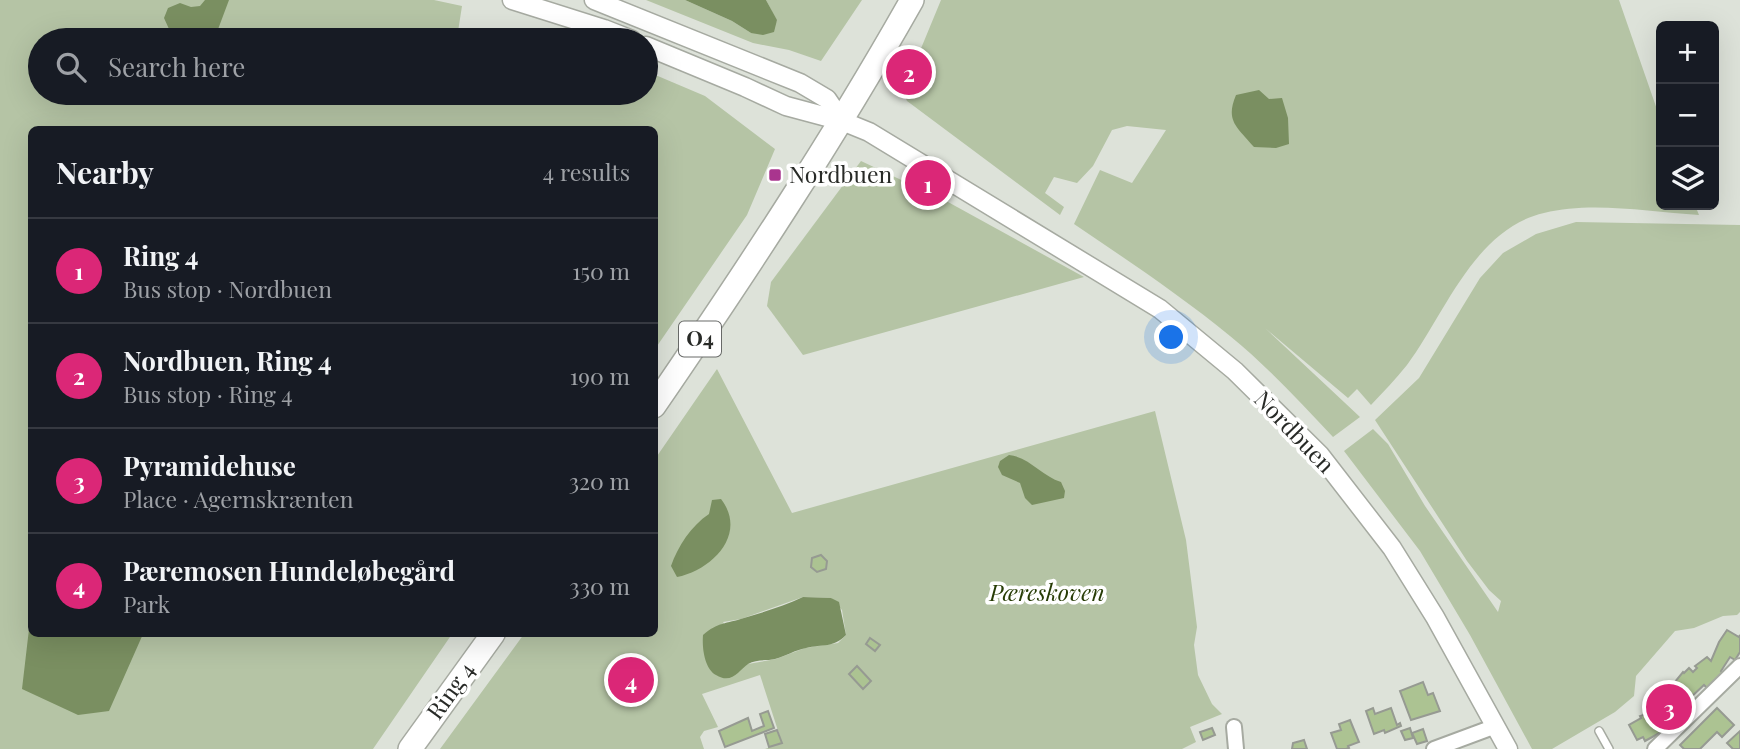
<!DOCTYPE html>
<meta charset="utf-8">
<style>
:root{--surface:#171b24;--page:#242831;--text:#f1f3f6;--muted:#9ea1a6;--line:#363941;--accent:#db2777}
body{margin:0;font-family:"Playfair Display",serif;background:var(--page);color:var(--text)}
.controls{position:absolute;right:21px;top:21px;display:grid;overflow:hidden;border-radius:10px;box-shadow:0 7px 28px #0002}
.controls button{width:63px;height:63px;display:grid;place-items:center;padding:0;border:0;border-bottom:2px solid var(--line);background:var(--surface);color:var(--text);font:35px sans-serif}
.you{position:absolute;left:1172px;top:338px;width:24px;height:24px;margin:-18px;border:5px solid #fff;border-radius:50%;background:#1a73e8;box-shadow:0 0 0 10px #1a73e833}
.badge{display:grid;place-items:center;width:46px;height:46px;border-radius:50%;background:var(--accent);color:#fff;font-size:23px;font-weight:700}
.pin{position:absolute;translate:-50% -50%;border:4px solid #fff;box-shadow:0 2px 7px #0006}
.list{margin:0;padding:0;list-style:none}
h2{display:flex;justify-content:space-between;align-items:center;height:91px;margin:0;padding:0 28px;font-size:30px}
h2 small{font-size:23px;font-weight:400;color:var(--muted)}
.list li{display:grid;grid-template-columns:46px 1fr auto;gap:21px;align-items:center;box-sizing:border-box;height:105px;padding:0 28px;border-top:2px solid var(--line)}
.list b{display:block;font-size:26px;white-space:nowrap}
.list p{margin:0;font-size:23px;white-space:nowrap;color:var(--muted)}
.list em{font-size:23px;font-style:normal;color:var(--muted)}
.icon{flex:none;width:38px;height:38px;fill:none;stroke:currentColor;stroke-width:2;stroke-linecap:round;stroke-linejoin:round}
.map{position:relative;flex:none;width:1740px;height:749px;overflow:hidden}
.search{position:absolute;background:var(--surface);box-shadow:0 7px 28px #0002;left:28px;top:28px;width:630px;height:77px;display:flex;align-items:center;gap:18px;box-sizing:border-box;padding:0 24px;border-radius:38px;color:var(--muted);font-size:26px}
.panel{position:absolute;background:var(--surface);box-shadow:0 7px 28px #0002;left:28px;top:126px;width:630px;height:511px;border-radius:10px}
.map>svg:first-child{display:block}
.green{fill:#b5c4a5;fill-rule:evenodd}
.water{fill:#7a8f61}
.building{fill:#acc392;stroke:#969a92;stroke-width:2}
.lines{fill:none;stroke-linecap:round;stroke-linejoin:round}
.service-casing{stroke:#a6aaa1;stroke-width:10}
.minor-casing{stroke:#a6aaa1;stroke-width:18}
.tertiary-casing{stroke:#a6aaa1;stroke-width:21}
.primary-casing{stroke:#a6aaa1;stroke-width:26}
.service{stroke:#fff;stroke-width:7}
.minor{stroke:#fff;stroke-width:14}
.tertiary{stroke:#fff;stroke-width:18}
.primary{stroke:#fff;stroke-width:23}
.poi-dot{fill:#a9358e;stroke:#fff;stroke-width:2.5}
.labels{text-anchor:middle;stroke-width:7;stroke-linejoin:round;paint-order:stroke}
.shield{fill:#fff;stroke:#686a68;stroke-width:2}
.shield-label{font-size:21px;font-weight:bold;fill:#282a27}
.poi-label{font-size:23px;fill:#282a27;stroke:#fff;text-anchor:start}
.street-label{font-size:23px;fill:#282a27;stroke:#fff}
.park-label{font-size:23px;font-style:italic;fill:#273c05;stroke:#fff}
</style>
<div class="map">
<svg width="1740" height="749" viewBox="0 0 1740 749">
<rect width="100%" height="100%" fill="#dde2d9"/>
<g class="green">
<polygon points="0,0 434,0 462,6 457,38 464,40 40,40 40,93 646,93 646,71 705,96 775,149 747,215 655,349 654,130 32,130 32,634 452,634 373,749 0,749"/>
<polygon points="646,0 685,0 732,21 751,33 777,21 766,0 862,0 821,61 789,50 753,43"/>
<path d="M941 0H1619L1661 121V205H1695L1699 215C1649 212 1592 201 1544 213 1474 229 1445 314 1407 365 1396 379 1383 392 1371 405L1357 389 1348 398 1265 328 1360 417 1333 437C1300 402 1267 366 1230 336 1180 295 1127 260 1074 224L1100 170 1132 183 1166 130 1127 126 1112 130 1093 166 1077 183 1054 177 1045 193 1064 207 1060 215 907 101 903 92Z"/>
<polygon points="861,161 948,202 1084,277 803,355 767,306 771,282"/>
<polygon points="1576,222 1740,225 1740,612 1737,615 1723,616 1694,628 1675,631 1636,676 1634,696 1615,712 1552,749 1532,749 1470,635 1420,551 1344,451 1373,429 1388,444 1425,506 1498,612 1501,601 1489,590 1467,561 1375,420 1419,378 1480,278 1503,253 1536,234"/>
<path d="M717 369 792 513 1155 411 1186 540 1197 627 1194 645 1198 675 1212 704 1222 714 1190 727 1196 742 1182 749H765L782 743 760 675 702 694 718 727 704 731 700 737 704 749H440L524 634H654L655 459ZM803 597 831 598 842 610 846 635 838 643 805 648 776 659 748 664 723 622 741 619Z"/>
</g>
<g class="water">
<polygon points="205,0 229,0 217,32 209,40 174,40 164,18 168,8 180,3 191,7 200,6"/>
<polygon points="685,0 766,0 777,20 774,32 763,35 751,33 732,21"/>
<path d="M1259 90 1269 99 1282 98 1288 118 1289 144 1276 148 1254 147C1237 127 1225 121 1236 95Z"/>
<path d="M1009 455C1029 457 1042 476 1061 482L1065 491 1064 498 1032 505 1025 498 1020 483 1002 475 998 467 1000 461Z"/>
<path d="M721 499C748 534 712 570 677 577L671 566C678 546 691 526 709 514L712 500Z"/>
<path d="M803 597 831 598 839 602 846 635C833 648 823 644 806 648 795 650 786 656 775 659 767 661 756 659 748 664 739 670 732 685 716 675 704 668 702 647 703 635 718 622 726 624 744 618 764 612 784 606 803 597Z"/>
<polygon points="31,612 32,634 143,634 109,711 78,715 22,689"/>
</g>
<g class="building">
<polygon points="821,555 827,561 826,569 817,572 811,567 812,558"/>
<polygon points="1727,630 1739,637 1740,635 1740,652 1735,660 1730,657 1721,671 1723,673 1707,688 1704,685 1689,699 1677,710 1680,716 1662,725 1665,730 1645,741 1643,737 1637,740 1629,725 1641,718 1640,716 1653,712 1650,707 1656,703 1655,702 1669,697 1676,686 1674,683 1683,672 1684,673 1689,668 1693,672 1697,668 1695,666 1707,657 1711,661 1719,642"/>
<polygon points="870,638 880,645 875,651 866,644"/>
<polygon points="857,666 871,681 863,689 849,674"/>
<polygon points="1423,682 1428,695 1433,693 1440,711 1411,720 1400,691"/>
<polygon points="1373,708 1375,714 1391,708 1397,725 1400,723 1401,726 1385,733 1384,730 1374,734 1366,711"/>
<polygon points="1717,708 1734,725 1722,737 1717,732 1700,749 1684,749 1680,745"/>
<polygon points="768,711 774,728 725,747 719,731 748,718 752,731 764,726 760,714"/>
<polygon points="1350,720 1359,742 1348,746 1349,748 1346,749 1337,749 1331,733 1341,730 1339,724"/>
<polygon points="1212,728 1215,735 1203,740 1200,732"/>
<polygon points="1410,728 1413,738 1405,740 1401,731"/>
<polygon points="1423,729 1427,741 1417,744 1412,733"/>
<polygon points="777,730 782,743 769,747 765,734"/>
<polygon points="1740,731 1740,749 1733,749 1727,743"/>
<polygon points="1304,740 1307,749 1292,749 1293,743"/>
</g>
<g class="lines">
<defs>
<polyline id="service" points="1599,731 1609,749"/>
<g id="minor">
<polyline points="1234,727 1236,749"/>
<polyline points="1434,749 1496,726"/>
<polyline points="1655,749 1740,666"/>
</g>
<g id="tertiary">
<polyline points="512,0 604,29 632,40"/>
<polyline points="594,0 800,83 827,99 842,121"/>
<polyline points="646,46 745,87 786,106 842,121 869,132 1160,309 1235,371 1320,455 1392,548 1435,617 1508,749"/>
</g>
<g id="primary">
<path d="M654 406C745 273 833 140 912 0"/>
<polyline points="410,749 493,634"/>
</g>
</defs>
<use href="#service" class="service-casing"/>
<use href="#minor" class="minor-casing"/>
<use href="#tertiary" class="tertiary-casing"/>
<use href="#primary" class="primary-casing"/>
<use href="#service" class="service"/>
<use href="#minor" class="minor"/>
<use href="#tertiary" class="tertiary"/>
<use href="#primary" class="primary"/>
</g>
<rect class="poi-dot" x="768" y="168" width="14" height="14" rx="3.5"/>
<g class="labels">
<rect class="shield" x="679" y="321.5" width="42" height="35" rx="5"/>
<g class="shield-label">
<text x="700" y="346">O4</text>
</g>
<g class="poi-label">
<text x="789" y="183">Nordbuen</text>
</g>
<g class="street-label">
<text transform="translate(1294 432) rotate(46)" y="8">Nordbuen</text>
<text transform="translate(451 691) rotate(-54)" y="8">Ring 4</text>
</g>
<g class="park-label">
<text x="1047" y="601">Pæreskoven</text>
</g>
</g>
</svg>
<div class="controls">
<button>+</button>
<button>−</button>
<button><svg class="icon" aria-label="layers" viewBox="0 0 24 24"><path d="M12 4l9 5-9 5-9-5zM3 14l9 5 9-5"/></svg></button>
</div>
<div class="you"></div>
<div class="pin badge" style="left:928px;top:183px">1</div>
<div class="pin badge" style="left:909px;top:72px">2</div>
<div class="pin badge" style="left:1669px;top:707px">3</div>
<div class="pin badge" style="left:631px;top:680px">4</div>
<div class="search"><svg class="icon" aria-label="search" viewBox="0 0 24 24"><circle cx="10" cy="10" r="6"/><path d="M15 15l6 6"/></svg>Search here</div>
<section class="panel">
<h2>Nearby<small>4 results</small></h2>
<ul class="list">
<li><span class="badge">1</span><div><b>Ring 4</b><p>Bus stop · Nordbuen</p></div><em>150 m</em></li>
<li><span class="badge">2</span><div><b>Nordbuen, Ring 4</b><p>Bus stop · Ring 4</p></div><em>190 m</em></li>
<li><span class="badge">3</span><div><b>Pyramidehuse</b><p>Place · Agernskrænten</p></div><em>320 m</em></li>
<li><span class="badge">4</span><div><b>Pæremosen Hundeløbegård</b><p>Park</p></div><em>330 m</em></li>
</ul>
</section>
</div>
